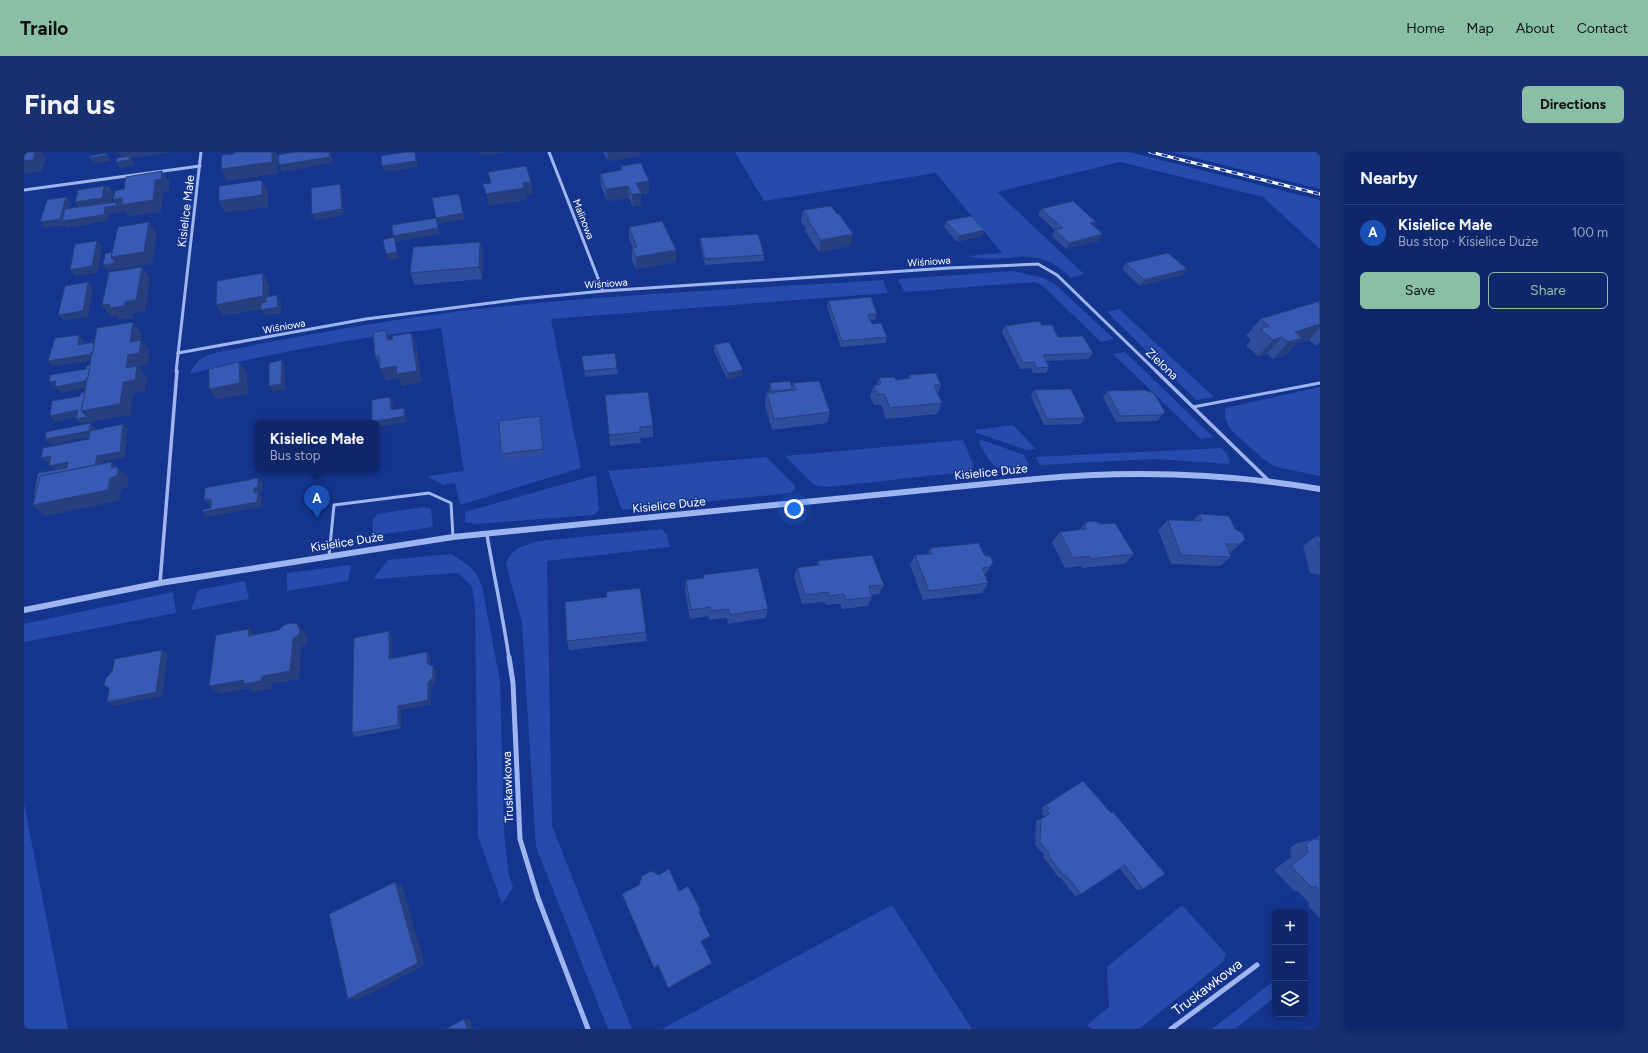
<!DOCTYPE html>
<meta charset="utf-8">
<style>
:root{--surface:#0f276a;--page:#182f70;--text:#f1f3f6;--muted:#9ba5c1;--line:#2f447e;--accent:#8abfa5}
body{margin:0;font-family:Figtree,sans-serif;background:var(--page);color:var(--text)}
.controls{position:absolute;right:12px;bottom:12px;display:grid;overflow:hidden;border-radius:6px;box-shadow:0 2px 10px #0003}
.controls button{width:36px;height:36px;display:grid;place-items:center;padding:0;border:0;border-bottom:1px solid var(--line);background:var(--surface);color:var(--text);font:20px sans-serif}
.you{position:absolute;left:770px;top:357px;width:14px;height:14px;margin:-10px;border:3px solid #fff;border-radius:50%;background:#1a73e8;box-shadow:0 0 0 6px #1a73e833}
.badge{display:grid;place-items:center;width:26px;height:26px;border-radius:50%;background:var(--accent);color:#fff;font-size:13px;font-weight:700}
.pin{position:absolute;translate:-50% -33px;filter:drop-shadow(0 1px 2px #0008)}
.pin::after{content:'';position:absolute;top:21px;width:14px;height:12px;background:inherit;clip-path:polygon(0 0,100% 0,50% 100%)}
.popup{position:absolute;left:231px;top:268px;width:124px;height:52px;box-sizing:border-box;display:grid;place-content:center;border-radius:6px;background:var(--surface);filter:drop-shadow(0 1px 3px #0005);font-size:13px;white-space:nowrap;color:var(--muted)}
.popup b{font-size:15px;color:var(--text)}
.popup::after{content:'';position:absolute;left:50%;top:100%;margin-left:-8px;border:8px solid transparent;border-top-color:var(--surface)}
.list{margin:0;padding:0;list-style:none}
h2{display:flex;justify-content:space-between;align-items:center;height:52px;margin:0;padding:0 16px;font-size:17px}
h2 small{font-size:13px;font-weight:400;color:var(--muted)}
.list li{display:grid;grid-template-columns:26px 1fr auto;gap:12px;align-items:center;box-sizing:border-box;height:56px;padding:0 16px;border-top:1px solid var(--line)}
.list b{display:block;font-size:15px;white-space:nowrap}
.list p{margin:0;font-size:13px;white-space:nowrap;color:var(--muted)}
.list em{font-size:13px;font-style:normal;color:var(--muted)}
.actions{display:flex;gap:8px;padding:12px 16px}
.actions a{flex:1;padding:9px 0;border:1px solid var(--accent);border-radius:6px;text-align:center;font-size:14px;color:var(--accent)}
.actions .main{background:var(--accent);color:#111}
.icon{flex:none;width:22px;height:22px;fill:none;stroke:currentColor;stroke-width:2;stroke-linecap:round;stroke-linejoin:round}
.map{position:relative;flex:none;width:1296px;height:877px;overflow:hidden;border-radius:6px}
header{display:flex;align-items:center;gap:24px;box-sizing:border-box;height:56px;padding:0 20px;background:var(--accent);color:#111}
header strong{font-size:19px}
nav{display:flex;gap:22px;margin-inline-start:auto;font-size:14px}
.intro{display:flex;align-items:center;justify-content:space-between;box-sizing:border-box;height:96px;padding:0 24px}
h1{margin:0;font-size:28px}
.button{padding:10px 18px;border-radius:6px;background:var(--accent);color:#111;font-size:14px;font-weight:700}
main{display:flex;gap:24px;padding:0 24px}
aside{flex:1;background:var(--surface);border-radius:6px;box-shadow:0 2px 10px #0003}
.map>svg:first-child{display:block}
.green{fill:#264bac}
.lines{fill:none;stroke-linecap:round;stroke-linejoin:round}
.service{stroke:#9eb5f0;stroke-width:3}
.minor-far2{stroke:#9eb5f0;stroke-width:3}
.minor-far1{stroke:#9eb5f0;stroke-width:3.5}
.minor{stroke:#9eb5f0;stroke-width:5}
.tertiary{stroke:#9eb5f0;stroke-width:6}
.rail-casing{stroke:#fff;stroke-width:3}
.rail{stroke:#14348d;stroke-width:2;stroke-dasharray:6;stroke-linecap:butt}
.wall{fill:#304d9b}
.shaded-wall{fill:#273f7e}
.building{fill:#385ab4;stroke:#273f7e}
.labels{text-anchor:middle;stroke-width:3;stroke-linejoin:round;paint-order:stroke}
.far-street-label{font-size:10px;fill:#fff;stroke:#14348d}
.street-label{font-size:12px;fill:#fff;stroke:#14348d}
.near-street-label{font-size:14px;fill:#fff;stroke:#14348d}
</style>
<header>
<strong>Trailo</strong>
<nav><a>Home</a><a>Map</a><a>About</a><a>Contact</a></nav>
</header>
<div class="intro"><h1>Find us</h1><a class="button">Directions</a></div>
<main>
<div class="map">
<svg width="1296" height="877" viewBox="0 0 1296 877">
<rect width="100%" height="100%" fill="#14348d"/>
<g class="green">
<path d="M711 0H1105L1296 48V97L1239 45 1096 10 973 40 1060 122 1047 126C1009 89 987 114 944 104L978 101 912 21 740 49Z"/>
<polygon points="1147,0 1296,0 1296,37"/>
<polygon points="989,119 1020,126 1032,133 1090,187 1077,190 1018,133 1010,130 880,140 874,127"/>
<path d="M859 128 864 141 527 167 557 316 436 353 431 331 419 333 403 324 440 319 417 176C333 186 248 200 166 222 169 213 176 206 185 203 195 199 206 198 216 196 248 189 279 184 311 178 491 145 676 140 859 128Z"/>
<polygon points="1095,157 1190,245 1172,248 1083,160"/>
<polygon points="1101,200 1189,285 1177,287 1089,202"/>
<polygon points="1296,235 1296,324 1252,315 1238,306 1207,278 1201,266 1201,256"/>
<polygon points="989,273 1012,297 1003,298 953,281 951,278"/>
<polygon points="939,288 950,314 948,319 805,335 790,333 761,304"/>
<path d="M958 288 1000 303 1005 314C969 318 972 321 954 289Z"/>
<polygon points="1197,296 1203,302 1206,309 1205,312 1131,307 1016,313 1012,305"/>
<polygon points="742,305 770,333 771,337 767,341 598,358 584,319"/>
<polygon points="572,323 575,358 569,363 451,372 441,370 441,360"/>
<polygon points="400,355 407,357 409,375 348,384 349,368 353,362"/>
<path d="M638 377 643 383 646 395 523 409 528 674 608 877H584L512 695 498 471 482 412C488 395 499 394 515 389Z"/>
<path d="M427 402C444 413 451 415 458 434L476 529 480 680 485 724 489 735 478 752 454 684 451 456 448 434 434 421 349 427 364 408Z"/>
<polygon points="327,413 324,429 263,439 263,421"/>
<polygon points="221,429 225,447 167,458 174,438"/>
<polygon points="149,440 152,461 0,490 0,472"/>
<polygon points="0,651 44,877 0,877"/>
<polygon points="868,753 948,877 638,877"/>
<polygon points="1158,753 1202,802 1199,810 1115,877 1069,877 1063,873 1085,855 1083,815"/>
<polygon points="1251,828 1251,845 1211,877 1188,877"/>
</g>
<g class="lines">
<g class="service">
<polyline points="1169,255 1296,231"/>
<polyline points="305,404 310,353 405,341 427,351 429,385"/>
</g>
<g class="minor-far2">
<polyline points="525,0 579,139"/>
<polyline points="0,38 176,14"/>
<polyline points="154,201 342,167 497,147 579,139 925,116 1014,112 1033,123 1133,220"/>
<polyline points="152,220 177,0"/>
</g>
<g class="minor-far1">
<polyline points="1132,219 1245,329"/>
<path d="M463 383C470 424 479 465 485 506"/>
<polyline points="136,431 153,219"/>
</g>
<g class="minor">
<polyline points="485,505 489,531 496,687 514,746 564,877"/>
<polyline points="1147,877 1233,813"/>
</g>
<path class="tertiary" d="M0 458 136 431 429 385 1012 327C1107 318 1201 321 1296 337"/>
<defs>
<polyline id="rail" points="1126,0 1296,42"/>
</defs>
<use href="#rail" class="rail-casing"/>
<use href="#rail" class="rail"/>
</g>
<g class="wall">
<polygon points="579,0 616,0 616,4 584,9"/>
<polygon points="597,14 625,29 625,41 617,42 617,53 609,55 605,46 583,49 577,34 576,22 597,18"/>
<polygon points="1017,57 1072,70 1070,75 1075,89 1042,97 1028,84 1031,78 1014,63"/>
<polygon points="779,58 813,62 829,82 826,94 795,100 781,79 782,77 777,70"/>
<polygon points="922,69 958,84 933,90 920,75"/>
<polygon points="605,75 652,98 652,110 612,117 608,108 608,96 609,96 605,87"/>
<polygon points="676,86 740,103 740,109 681,113 676,92"/>
<polygon points="456,90 459,102 458,127 391,133 386,121"/>
<polygon points="1102,111 1163,117 1159,123 1116,134 1098,117"/>
<polygon points="804,149 853,162 851,168 847,168 848,172 863,185 861,191 817,195 803,155"/>
<polygon points="1296,149 1296,192 1292,194 1285,188 1273,191 1263,202 1249,207 1243,202 1234,204 1222,194 1227,188 1222,184 1236,167"/>
<polygon points="1018,173 1034,185 1069,201 1065,207 1022,209 1025,215 1022,221 1009,221 1007,216 996,217 978,180 981,174"/>
<polygon points="362,178 366,187 387,181 392,192 397,230 378,234 375,226 362,228 351,204"/>
<polygon points="690,193 718,223 703,227 690,199"/>
<polygon points="558,204 593,216 594,222 561,225"/>
<polygon points="885,223 917,233 914,241 918,251 913,262 862,267 857,253 850,253 846,244 850,233 853,233 855,226 872,228 884,227"/>
<polygon points="746,231 768,237 769,231 806,260 803,271 748,278 741,253 742,240 746,239 745,237"/>
<polygon points="1010,238 1061,266 1057,272 1020,273 1007,244"/>
<polygon points="1083,239 1141,260 1133,269 1092,270 1079,245"/>
<polygon points="581,243 629,274 629,285 616,286 617,291 586,294"/>
<polygon points="517,270 520,302 479,308 477,302"/>
<polygon points="1175,362 1216,392 1206,401 1207,405 1196,414 1147,412 1134,378 1144,368 1168,369"/>
<polygon points="1062,370 1110,402 1100,412 1058,416 1057,414 1041,416 1028,390 1036,380 1055,378"/>
<polygon points="1292,384 1296,385 1296,423 1286,421 1279,394"/>
<polygon points="906,396 960,403 969,411 961,423 964,431 958,441 899,448 886,413 891,403 903,402"/>
<polygon points="794,409 860,433 855,442 847,443 848,445 844,454 818,457 816,452 802,453 801,450 778,452 770,425 773,416 793,413"/>
<polygon points="679,423 744,457 742,466 704,472 703,466 685,468 685,464 666,467 661,438 662,428 679,426"/>
<polygon points="622,480 623,489 545,498 543,489"/>
<polygon points="368,484 368,506 403,500 406,504 406,513 412,519 412,529 407,535 407,552 377,558 377,576 332,585 328,581"/>
<polygon points="1059,629 1119,737 1113,738 1095,716 1057,742 1051,744 1036,725 1035,726 1019,705 1021,704 1011,693 1012,669 1021,665 1017,660 1020,659 1017,656"/>
<polygon points="1296,683 1296,766 1284,754 1286,752 1274,739 1270,739 1250,718 1267,705 1266,696 1273,691 1291,687"/>
</g>
<g class="shaded-wall">
<polygon points="0,0 17,0 22,6 18,20 0,22"/>
<polygon points="106,0 145,0 145,1 107,6 110,10 109,14 96,16 92,10 99,8 95,1"/>
<polygon points="248,0 251,0 254,5 254,22 203,29 197,17"/>
<polygon points="305,0 307,0 309,11 258,20 255,13"/>
<polygon points="391,0 394,15 360,20 358,14"/>
<polygon points="455,0 483,0 456,4"/>
<polygon points="583,0 616,0 616,4 584,9"/>
<polygon points="82,1 86,7 87,9 70,12 66,6"/>
<polygon points="138,19 146,31 145,39 139,40 137,60 105,65 101,59 86,62 84,69 42,76 41,73 21,76 16,70 42,45 47,51 42,69 60,62 51,50 80,34 84,40 85,35 89,41 87,55 93,54 89,48 131,28"/>
<polygon points="238,28 244,40 244,55 201,61 195,49"/>
<polygon points="625,29 625,41 617,42 617,53 609,55 608,43 612,31"/>
<polygon points="507,30 509,42 502,43 503,48 465,54 462,42 499,31"/>
<polygon points="316,32 318,38 320,63 291,68 288,62"/>
<polygon points="604,34 605,46 583,49 582,37"/>
<polygon points="437,48 441,67 414,72 416,82 372,90 369,84 412,66"/>
<polygon points="125,70 133,82 128,112 83,119 79,113"/>
<polygon points="1072,70 1069,76 1066,71"/>
<polygon points="961,78 958,84 933,90 935,84"/>
<polygon points="829,82 826,94 795,100 797,88"/>
<polygon points="1079,82 1075,89 1042,97 1045,91"/>
<polygon points="370,85 375,106 364,108 362,102"/>
<polygon points="73,89 78,95 73,121 51,124 46,118"/>
<polygon points="456,90 459,102 458,127 455,115"/>
<polygon points="652,98 652,110 612,117 612,105"/>
<polygon points="118,115 126,127 121,160 110,161 109,166 95,168 92,164 87,165 78,153 101,150"/>
<polygon points="1163,117 1159,123 1116,134 1120,128"/>
<polygon points="239,121 245,133 245,156 200,164 192,153"/>
<polygon points="64,130 69,136 64,165 40,169 34,163"/>
<polygon points="253,143 257,149 257,161 241,164 237,158"/>
<polygon points="1296,169 1296,176 1285,188 1273,191 1263,202 1249,207 1264,190 1271,180"/>
<polygon points="109,170 118,182 117,188 126,199 124,213 114,214 123,225 121,239 109,242 106,263 57,272 52,267 57,259 102,216"/>
<polygon points="362,178 367,189 363,188"/>
<polygon points="387,181 392,192 397,230 378,234 375,226 362,228 356,217"/>
<polygon points="55,183 60,189 59,199 54,193"/>
<polygon points="1258,185 1243,202 1234,204 1249,188"/>
<polygon points="1296,189 1296,192 1292,194"/>
<polygon points="75,199 72,208 29,215 24,209"/>
<polygon points="258,208 261,214 261,237 249,240 245,234"/>
<polygon points="215,210 223,222 224,242 193,248 185,237"/>
<polygon points="719,218 718,223 703,227 704,221"/>
<polygon points="70,225 67,235 37,241 32,236 30,236 25,230 32,229 62,227"/>
<polygon points="366,245 369,251 370,264 367,258"/>
<polygon points="380,256 382,262 383,270 352,275 352,271 349,271 348,270"/>
<polygon points="54,258 59,264 32,270 26,264"/>
<polygon points="516,264 517,270 520,302 519,297"/>
<polygon points="67,271 72,277 71,284 27,293 21,287"/>
<polygon points="99,272 104,277 101,305 78,310 76,325 20,351 73,304"/>
<polygon points="27,304 33,309 24,311 17,306"/>
<polygon points="44,310 50,315 31,319 25,314"/>
<polygon points="88,310 105,326 104,335 97,337 95,349 22,364 9,353 87,316"/>
<polygon points="0,323 1,324 0,333"/>
<polygon points="234,326 239,331 238,340 235,341 238,345 237,355 183,365 178,360 230,341 230,336"/>
<polygon points="187,347 192,352 185,354 180,348"/>
<polygon points="273,472 281,481 285,487 283,491 277,496 275,527 248,532 247,537 229,540 225,536 196,542 185,534 238,524 269,487"/>
<polygon points="225,477 234,486 224,484"/>
<polygon points="365,479 368,484 368,511 365,507"/>
<polygon points="138,498 144,502 138,544 90,554 83,550"/>
<polygon points="403,500 406,504 406,515 403,511"/>
<polygon points="409,515 412,519 412,529 407,535 407,552 377,558 377,576 374,573 374,554 404,531"/>
<polygon points="371,730 378,734 401,813 334,848 324,847"/>
<polygon points="686,784 685,786 677,791 677,789"/>
<polygon points="688,811 687,813 644,837 644,836"/>
<polygon points="634,813 635,814 631,817 630,816"/>
<polygon points="440,867 446,867 449,877 443,877"/>
</g>
<g class="building">
<polygon points="0,0 11,0 9,8 0,9"/>
<polygon points="95,0 106,0 95,1"/>
<polygon points="210,0 248,0 248,10 197,17 198,3 210,2"/>
<polygon points="270,0 305,0 306,5 255,13 254,3"/>
<polygon points="381,0 391,0 392,9 358,14 357,4"/>
<polygon points="82,1 83,3 66,6 66,4"/>
<polygon points="106,4 105,8 92,10 93,6"/>
<polygon points="617,11 625,29 612,31 617,41 608,43 604,34 582,37 576,22 598,18 597,14"/>
<polygon points="502,14 507,30 499,31 500,36 462,42 459,32 467,31 464,20"/>
<polygon points="138,19 137,27 131,28 129,48 97,53 99,46 89,48 91,39 100,37 102,25"/>
<polygon points="238,28 238,43 195,49 195,34"/>
<polygon points="316,32 318,57 288,62 287,36"/>
<polygon points="80,34 78,46 51,50 54,38"/>
<polygon points="81,35 85,35 84,40"/>
<polygon points="435,42 439,61 412,66 408,46"/>
<polygon points="42,45 36,67 16,70 23,48"/>
<polygon points="1049,49 1072,70 1066,71 1079,82 1045,91 1031,78 1039,76 1017,57"/>
<polygon points="91,50 93,54 81,55 80,63 38,69 41,57"/>
<polygon points="807,54 813,62 815,62 829,82 797,88 783,67 785,67 779,58"/>
<polygon points="947,64 961,78 935,84 922,69"/>
<polygon points="412,66 414,76 369,84 368,73"/>
<polygon points="638,69 652,98 612,105 608,96 613,95 605,75"/>
<polygon points="125,70 120,100 87,105 94,75"/>
<polygon points="734,82 740,103 681,107 676,86"/>
<polygon points="370,85 373,100 362,102 359,88"/>
<polygon points="73,89 68,114 46,118 51,92"/>
<polygon points="456,90 455,115 386,121 389,95"/>
<polygon points="88,100 87,105 92,111 79,113 81,102"/>
<polygon points="1144,101 1163,117 1120,128 1102,111"/>
<polygon points="118,115 112,148 101,150 100,154 85,156 86,152 78,153 85,120"/>
<polygon points="239,121 239,144 192,153 193,129"/>
<polygon points="64,130 59,159 34,163 41,134"/>
<polygon points="253,143 254,155 237,158 237,151 242,150 242,145"/>
<polygon points="847,145 853,162 844,163 848,172 857,171 863,185 818,189 804,149"/>
<polygon points="1293,150 1296,152 1296,172 1271,180 1278,186 1264,190 1258,185 1249,188 1236,177 1245,174 1236,167"/>
<polygon points="1015,169 1018,173 1028,173 1034,185 1059,184 1069,201 1019,203 1025,215 1012,216 1010,210 999,211 981,174"/>
<polygon points="109,170 106,190 117,188 115,201 104,203 102,216 113,214 111,228 99,230 96,252 57,259 73,176"/>
<polygon points="362,178 363,188 369,187 368,184 387,181 393,219 373,222 372,214 356,217 355,204 351,204 349,180"/>
<polygon points="55,183 54,193 69,190 68,192 70,192 69,200 67,200 67,202 24,209 31,186"/>
<polygon points="705,190 719,218 704,221 690,193"/>
<polygon points="591,201 593,216 560,219 558,204"/>
<polygon points="258,208 257,232 245,234 245,211"/>
<polygon points="215,210 216,231 185,237 185,217"/>
<polygon points="66,213 64,226 62,227 61,229 31,235 32,229 25,230 26,223 62,217 63,214"/>
<polygon points="912,221 917,233 910,233 918,251 866,256 860,242 853,242 850,233 857,232 855,226 870,225 872,228 887,226 885,223"/>
<polygon points="766,229 768,237 748,239 746,231"/>
<polygon points="795,229 806,260 750,267 743,241 772,238 769,231"/>
<polygon points="1047,237 1061,266 1023,267 1010,238"/>
<polygon points="1120,238 1130,241 1141,260 1138,263 1096,264 1083,239"/>
<polygon points="748,239 749,241 743,241 743,243 742,240"/>
<polygon points="61,240 57,259 63,265 52,267 54,258 26,264 28,249 56,244 57,241"/>
<polygon points="624,240 629,274 616,275 616,280 585,283 581,243"/>
<polygon points="366,245 367,258 380,256 380,264 348,270 348,248"/>
<polygon points="516,264 519,297 477,302 475,269"/>
<polygon points="67,271 65,279 21,287 22,280"/>
<polygon points="99,272 96,300 73,304 71,313 16,324 12,344 10,343 14,321 43,316 44,310 25,314 27,304 17,306 19,296 65,287 66,279"/>
<polygon points="88,310 87,316 94,315 93,324 86,326 84,338 9,353 16,324"/>
<polygon points="234,326 234,335 230,336 230,341 234,340 233,350 178,360 178,358 187,356 187,347 180,348 181,336"/>
<polygon points="1175,362 1205,364 1211,377 1218,381 1221,387 1216,392 1202,392 1207,405 1157,403 1144,368 1178,369"/>
<polygon points="1071,369 1077,372 1091,371 1110,402 1067,407 1065,404 1049,406 1036,380 1062,377 1061,374 1062,370"/>
<polygon points="1292,384 1296,385 1296,397"/>
<polygon points="955,391 960,403 967,405 969,411 966,415 958,416 964,431 905,439 891,403 908,402 906,396"/>
<polygon points="848,403 860,433 845,434 848,445 822,448 820,442 805,444 804,440 781,443 773,416 795,413 794,409"/>
<polygon points="734,416 744,457 706,463 705,457 686,459 686,455 667,458 662,428 680,426 679,423"/>
<polygon points="616,436 622,480 543,489 541,450 583,445 582,440"/>
<polygon points="266,471 273,472 276,478 275,482 269,487 266,519 238,524 237,529 219,532 220,528 185,534 192,483 225,477 224,484 255,478 260,473"/>
<polygon points="365,479 365,507 403,500 403,511 409,515 409,525 404,531 404,548 374,554 374,573 328,581 330,486"/>
<polygon points="138,498 132,540 83,550 85,536 80,533 82,526 88,520 91,507"/>
<polygon points="1059,629 1087,661 1089,660 1141,722 1119,737 1101,713 1057,742 1042,723 1040,724 1024,703 1026,702 1016,690 1017,667 1026,662 1022,658 1025,657 1022,653"/>
<polygon points="1290,687 1296,688 1296,740 1291,734 1288,736 1267,714 1284,700 1282,692"/>
<polygon points="645,717 655,739 664,734 677,759 675,760 686,784 677,789 688,811 644,836 634,813 630,816 598,742 615,733 618,724 627,719 635,723"/>
<polygon points="371,730 394,811 324,847 305,762"/>
<polygon points="440,867 443,877 422,877"/>
</g>
<g class="labels">
<g class="far-street-label">
<text transform="translate(560 67) rotate(69)" y="4">Malinowa</text>
<text transform="translate(905 109) rotate(-4)" y="4">Wiśniowa</text>
<text transform="translate(582 131) rotate(-4)" y="4">Wiśniowa</text>
<text transform="translate(260 174) rotate(-10)" y="4">Wiśniowa</text>
</g>
<g class="street-label">
<text transform="translate(162 59) rotate(-83)" y="4">Kisielice Małe</text>
<text transform="translate(1138 212) rotate(44)" y="4">Zielona</text>
<text transform="translate(967 320) rotate(-6)" y="4">Kisielice Duże</text>
<text transform="translate(645 353) rotate(-6)" y="4">Kisielice Duże</text>
<text transform="translate(323 390) rotate(-9)" y="4">Kisielice Duże</text>
<text transform="translate(484 635) rotate(-92)" y="4">Truskawkowa</text>
</g>
<g class="near-street-label">
<text transform="translate(1183 835) rotate(-37)" y="5">Truskawkowa</text>
</g>
</g>
</svg>
<div class="controls">
<button>+</button>
<button>−</button>
<button><svg class="icon" aria-label="layers" viewBox="0 0 24 24"><path d="M12 4l9 5-9 5-9-5zM3 14l9 5 9-5"/></svg></button>
</div>
<div class="you"></div>
<div class="pin badge" style="left:293px;top:366px;background:#1a4fb4">A</div>
<div class="popup"><b>Kisielice Małe</b>Bus stop</div>
</div>
<aside>
<h2>Nearby<small></small></h2>
<ul class="list">
<li><span class="badge" style="background:#1a4fb4">A</span><div><b>Kisielice Małe</b><p>Bus stop · Kisielice Duże</p></div><em>100 m</em></li>
</ul>
<div class="actions"><a class="main">Save</a><a>Share</a></div>
</aside>
</main>
